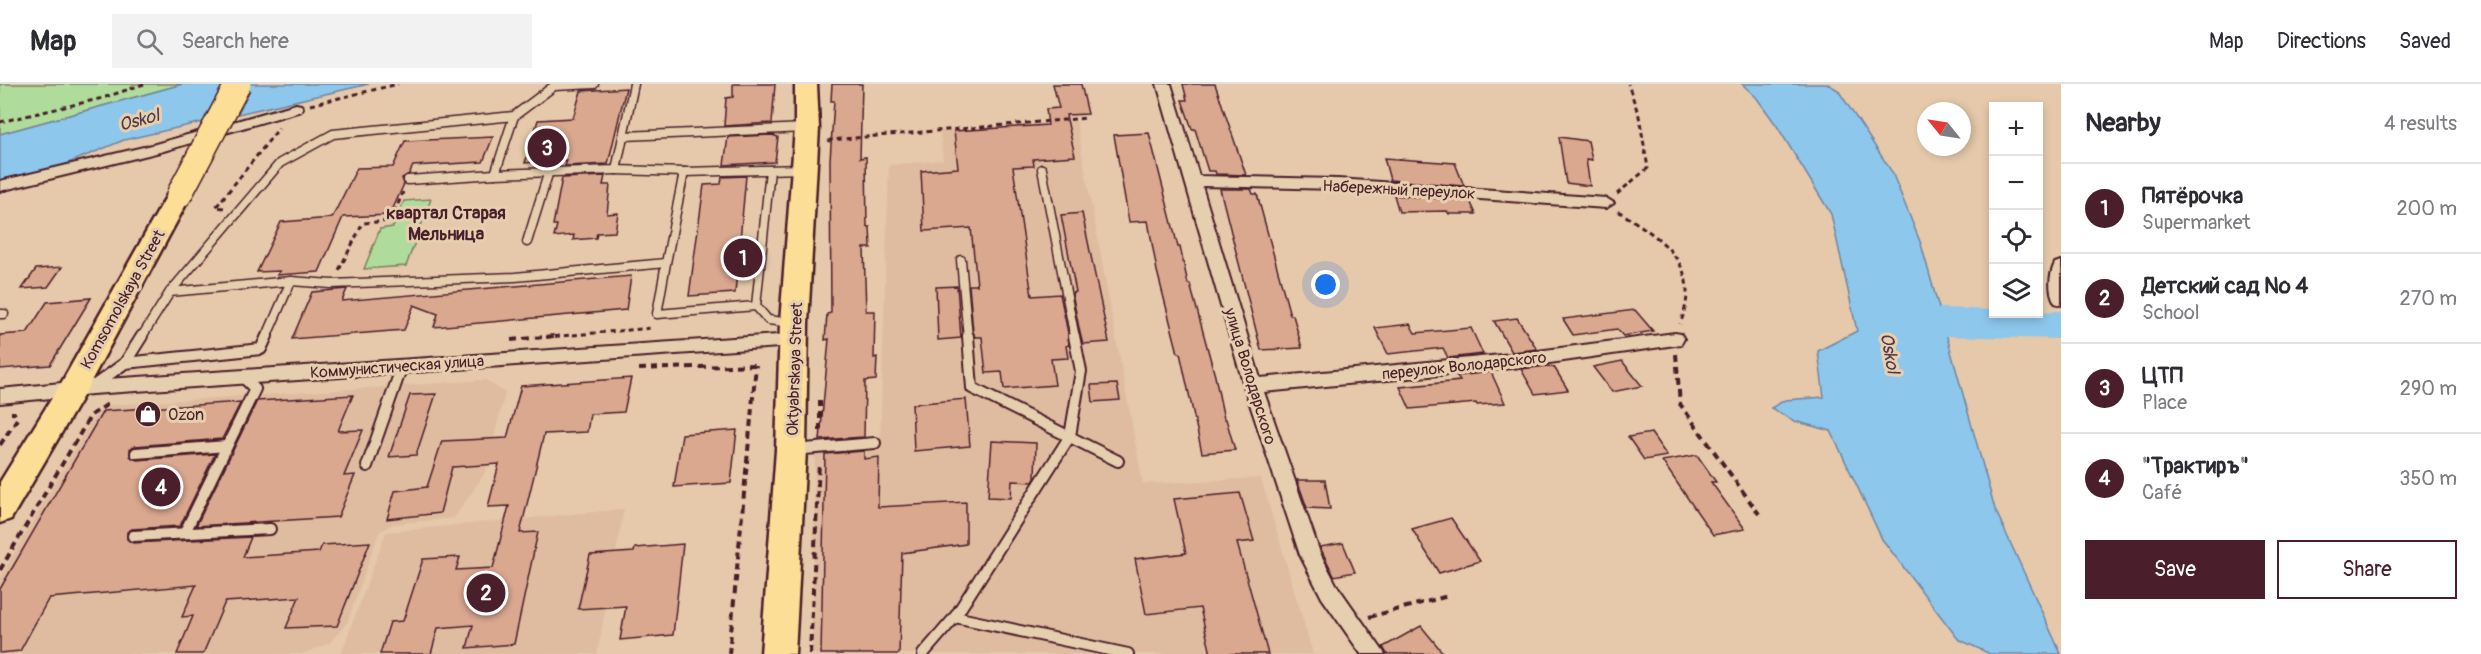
<!DOCTYPE html>
<meta charset="utf-8">
<style>
:root{--surface:#fff;--page:#f2f2f3;--text:#2b2b33;--muted:#7c7c81;--line:#e1e1e2;--accent:#4a1f2b}
body{margin:0;font-family:Pangolin,sans-serif;background:var(--page);color:var(--text)}
.controls{position:absolute;right:18px;top:18px;display:grid;overflow:hidden;border-radius:0px;box-shadow:0 3px 9px #0003}
.controls button{width:54px;height:54px;display:grid;place-items:center;padding:0;border:0;border-bottom:2px solid var(--line);background:var(--surface);color:var(--text);font:30px sans-serif}
.compass{position:absolute;left:1917px;top:18px;width:54px;height:54px;border-radius:50%;background:var(--surface);box-shadow:0 3px 9px #0003;rotate:300deg}
.you{position:absolute;left:1326px;top:201px;width:21px;height:21px;margin:-15px;border:4px solid #fff;border-radius:50%;background:#1a73e8;box-shadow:0 0 0 9px #1a73e833}
.badge{display:grid;place-items:center;width:39px;height:39px;border-radius:50%;background:var(--accent);color:#fff;font-size:20px;font-weight:700}
.pin{position:absolute;translate:-50% -50%;border:3px solid #fff;box-shadow:0 2px 6px #0006}
.list{margin:0;padding:0;list-style:none}
h2{display:flex;justify-content:space-between;align-items:center;height:78px;margin:0;padding:0 24px;font-size:26px}
h2 small{font-size:20px;font-weight:400;color:var(--muted)}
.list li{display:grid;grid-template-columns:39px 1fr auto;gap:18px;align-items:center;box-sizing:border-box;height:90px;padding:0 24px;border-top:2px solid var(--line)}
.list b{display:block;font-size:22px;white-space:nowrap}
.list p{margin:0;font-size:20px;white-space:nowrap;color:var(--muted)}
.list em{font-size:20px;font-style:normal;color:var(--muted)}
.actions{display:flex;gap:12px;padding:18px 24px}
.actions a{flex:1;padding:14px 0;border:2px solid var(--accent);border-radius:0px;text-align:center;font-size:21px;color:var(--accent)}
.actions .main{background:var(--accent);color:#fff}
.icon{flex:none;width:33px;height:33px;fill:none;stroke:currentColor;stroke-width:2;stroke-linecap:round;stroke-linejoin:round}
.map{position:relative;flex:none;width:2061px;height:570px;overflow:hidden}
header{display:flex;align-items:center;gap:36px;box-sizing:border-box;height:84px;padding:0 30px;background:var(--surface);border-bottom:2px solid var(--line)}
header strong{font-size:28px}
nav{display:flex;gap:33px;margin-inline-start:auto;font-size:21px}
.search{width:420px;height:54px;background:var(--page);display:flex;align-items:center;gap:15px;box-sizing:border-box;padding:0 21px;border-radius:0px;color:var(--muted);font-size:22px}
main{display:flex}
aside{flex:1;background:var(--surface)}
.map>svg:first-child{display:block}
.built{fill:#dfbca0}
.green{fill:#afdc9b;stroke:#7c7e63;stroke-width:1.5}
.water{fill:#8dc7ec;stroke:#72849f;stroke-width:1.5}
.lines{fill:none;stroke-linecap:round;stroke-linejoin:round}
.river{fill:#8dc7ec;fill-rule:evenodd}
.building{fill:#daa78f;stroke:#4a1f2b;stroke-width:1.5}
.lane-far1-casing{stroke:#4a1f2b;stroke-width:11}
.lane-casing{stroke:#4a1f2b;stroke-width:14}
.street-casing{stroke:#4a1f2b;stroke-width:4}
.primary-casing{stroke:#4a1f2b;stroke-width:5}
.path-far1{stroke:#4a1f2b;stroke-width:3;stroke-dasharray:5 4;stroke-linecap:butt}
.path{stroke:#4a1f2b;stroke-width:4;stroke-dasharray:7 5;stroke-linecap:butt}
.lane-far1{stroke:#e6cfaf;stroke-width:8}
.lane{stroke:#e6cfaf;stroke-width:10}
.street{fill:#e6cfaf;fill-rule:evenodd}
.primary{fill:#fcde96;fill-rule:evenodd}
.primary-bridge-casing{stroke:#4a1f2b;stroke-width:28;stroke-linecap:butt}
.primary-bridge{stroke:#fcde96;stroke-width:25}
.labels{text-anchor:middle;stroke-width:6;stroke-linejoin:round;paint-order:stroke}
.street-label{font-size:16px;fill:#4a1f2b;stroke:#e6cfaf}
.poi-label{font-size:16px;fill:#4a1f2b;stroke:#e6cfaf;text-anchor:start}
.water-label{font-size:18px;font-style:italic;fill:#543848;stroke:#e6cfaf}
.neighbourhood-label{font-size:18px;font-weight:bold;fill:#4a1f2b;stroke:#e6cfaf}
</style>
<header>
<strong>Map</strong>
<div class="search"><svg class="icon" aria-label="search" viewBox="0 0 24 24"><circle cx="10" cy="10" r="6"/><path d="M15 15l6 6"/></svg>Search here</div>
<nav><a>Map</a><a>Directions</a><a>Saved</a></nav>
</header>
<main>
<div class="map">
<svg width="2061" height="570" viewBox="0 0 2061 570">
<rect width="100%" height="100%" fill="#e5c9aa"/>
<filter id="ink" filterUnits="userSpaceOnUse"><feTurbulence type="fractalNoise" baseFrequency=".0167" numOctaves="2"/><feDisplacementMap in="SourceGraphic" scale="12" xChannelSelector="R" yChannelSelector="G"/><feConvolveMatrix kernelMatrix="1 2 1 2 8 2 1 2 1" color-interpolation-filters="sRGB"/></filter>
<g filter="url(#ink)">
<g class="built">
<polygon points="1076,37 1143,400 1261,394 1313,570 812,570 815,369 880,356 889,81 943,76 940,47"/>
<polygon points="486,296 505,309 485,389 454,434 393,440 379,448 348,537 330,559 302,570 0,570 0,494 94,332 110,321"/>
<polygon points="624,425 597,570 341,570 386,448"/>
</g>
<g class="green">
<polygon points="0,0 183,0 0,50"/>
<polygon points="431,115 406,182 364,185 380,145 393,143 404,117"/>
</g>
<g class="water">
<polygon points="183,0 369,0 124,56 56,84 0,97 0,50"/>
<polygon points="1742,0 1828,0 1838,6 1892,88 1921,160 1995,425 2061,570 1990,570 1958,555 1882,455 1831,347 1794,337 1771,324 1785,316 1824,313 1818,267 1857,247 1831,130 1777,42 1756,13"/>
</g>
<g class="lines">
<polygon class="river" points="1942,224 1994,226 1994,230 2061,227 2061,255 1942,252 1929,248 1923,238 1929,228"/>
</g>
<g class="building">
<polygon points="733,0 775,0 772,39 724,42 726,14 733,13"/>
<polygon points="832,0 862,0 860,74 866,73 867,143 870,143 871,164 864,164 866,227 875,227 874,274 877,273 876,296 865,297 864,353 820,356 829,255 825,256 827,230 831,229 830,76 834,17 831,17"/>
<polygon points="1053,0 1081,0 1088,30 1066,31 1075,72 1033,75 1034,82 1013,83 1032,212 1060,210 1068,249 1069,261 1066,262 1068,274 1051,275 1055,301 1004,305 1002,288 986,289 982,253 975,253 973,248 969,201 977,201 971,144 924,147 921,87 958,84 954,47 1048,41 1046,25 1059,24"/>
<polygon points="1183,0 1215,0 1246,91 1216,90 1215,87 1208,87 1195,45 1192,45 1182,16 1187,16"/>
<polygon points="626,4 608,80 565,82 567,76 525,79 538,36 573,34 581,7"/>
<polygon points="1149,49 1178,163 1180,163 1188,200 1190,200 1215,292 1224,335 1226,335 1235,366 1202,369 1180,269 1178,269 1157,187 1148,137 1129,138 1114,51"/>
<polygon points="772,51 778,53 775,78 724,81 728,53"/>
<polygon points="493,53 483,78 413,82 409,90 402,94 404,100 390,131 343,133 319,188 277,191 280,187 257,188 281,138 332,134 357,84 393,83 405,57"/>
<polygon points="1559,53 1588,57 1592,76 1586,75 1590,102 1566,99"/>
<polygon points="1384,74 1455,79 1464,102 1390,96"/>
<polygon points="605,92 603,101 610,101 607,130 618,129 615,148 597,149 596,154 573,156 574,151 554,153 557,141 553,141 562,94"/>
<polygon points="746,92 735,209 689,212 704,101 721,100 722,93"/>
<polygon points="1220,105 1251,105 1253,110 1257,110 1290,231 1293,231 1302,264 1261,266"/>
<polygon points="1394,111 1470,117 1476,130 1449,130 1447,127 1399,128"/>
<polygon points="1082,129 1109,258 1083,260 1080,249 1072,209 1076,208 1061,131"/>
<polygon points="62,183 48,203 22,205 36,185"/>
<polygon points="631,192 626,226 434,243 438,230 414,221 404,246 292,255 312,208 347,205 342,217"/>
<polygon points="957,202 961,254 938,256 936,203"/>
<polygon points="91,214 50,281 0,285 0,251 27,249 47,218"/>
<polygon points="1635,226 1653,247 1623,252 1617,245 1573,251 1563,235"/>
<polygon points="1517,234 1537,265 1512,268 1494,237"/>
<polygon points="1410,240 1415,249 1471,244 1483,270 1448,274 1443,264 1388,270 1375,244"/>
<polygon points="1622,277 1642,302 1612,308 1593,283"/>
<polygon points="1547,282 1554,283 1568,306 1535,310 1521,285"/>
<polygon points="1491,288 1505,319 1477,321 1476,319 1410,325 1400,303 1460,297 1457,292"/>
<polygon points="631,294 624,328 590,330 587,348 544,350 520,449 538,448 514,560 467,564 473,541 438,544 431,570 380,570 390,538 403,537 423,475 460,473 456,486 493,484 509,422 488,423 499,380 452,383 440,429 387,435 395,407 427,403 442,357 507,354 521,302"/>
<polygon points="1117,300 1120,316 1093,318 1091,301"/>
<polygon points="436,310 416,371 389,373 410,311"/>
<polygon points="353,311 338,347 363,346 344,392 355,391 338,433 196,442 257,317"/>
<polygon points="966,315 970,362 914,367 912,320"/>
<polygon points="241,318 222,355 135,362 130,365 130,372 137,376 215,370 180,442 132,445 127,448 127,455 133,459 251,453 243,473 319,468 322,461 370,458 337,542 286,544 299,513 225,518 203,570 177,570 193,532 182,533 196,501 49,514 20,567 0,569 0,505 103,327"/>
<polygon points="737,346 731,399 674,403 682,350"/>
<polygon points="1651,349 1667,372 1644,376 1628,353"/>
<polygon points="992,357 1036,359 1035,394 1033,398 1012,397 1011,414 988,413"/>
<polygon points="864,367 864,375 879,373 878,423 966,418 966,460 902,469 899,570 821,570 825,370"/>
<polygon points="1697,371 1716,398 1711,398 1745,445 1713,451 1662,377"/>
<polygon points="1297,396 1325,396 1330,425 1307,424"/>
<polygon points="1240,409 1254,457 1237,459 1268,570 1211,570 1200,524 1146,530 1135,475 1186,469 1174,415"/>
<polygon points="1451,434 1480,477 1439,489 1412,445"/>
<polygon points="1343,459 1355,488 1334,492 1320,463"/>
<polygon points="683,460 673,551 620,556 626,522 578,525 590,471 634,468 635,464"/>
<polygon points="1421,542 1444,570 1387,570 1383,563"/>
</g>
<g class="lines">
<defs>
<g id="lane-far1">
<polyline points="514,32 495,90 616,86 634,0"/>
<polyline points="625,52 805,44"/>
<polyline points="1042,85 1075,254"/>
<polyline points="616,86 684,88 803,85"/>
<polyline points="408,96 495,90"/>
<polyline points="527,158 549,87"/>
<polyline points="961,176 968,254"/>
<polyline points="666,179 684,88"/>
<polyline points="291,197 331,200 515,193 666,179 657,230 756,222 770,86"/>
<polyline points="170,208 291,197 266,254"/>
<polyline points="756,222 768,236 792,239"/>
<polyline points="0,230 4,230"/>
<polyline points="141,254 170,208 280,79 333,50 514,32 554,2 594,0"/>
</g>
<g id="lane">
<polyline points="968,252 972,304 1118,377"/>
<polyline points="125,279 261,265 267,252"/>
<polyline points="92,303 125,279 142,252"/>
<polyline points="793,366 875,359"/>
<polyline points="136,369 227,362"/>
<polyline points="367,382 402,282"/>
<polyline points="185,448 255,305 242,292"/>
<polyline points="133,452 270,445"/>
<polyline points="955,533 1128,570"/>
<polyline points="923,570 955,533 1070,352 1081,287 1074,252"/>
</g>
<g id="street">
<polygon points="1157,0 1171,0 1199,92 1338,95 1606,114 1614,119 1606,124 1338,105 1202,102 1260,294 1522,269 1675,249 1681,250 1684,255 1681,260 1675,261 1522,283 1264,308 1320,469 1336,500 1385,570 1361,570 1322,514 1300,471 1244,302"/>
<polygon points="296,20 301,21 303,24 301,27 160,68 0,107 0,97 152,61"/>
<path d="M2061 177V221L2055 219C2048 207 2049 191 2055 179Z"/>
<polygon points="794,250 800,251 803,256 800,261 794,262 92,310 0,319 0,305 92,296"/>
</g>
<g id="primary">
<polygon points="795,0 817,0 819,44 808,239 806,366 795,570 761,570 776,366 780,239 795,44"/>
<polygon points="179,103 188,105 191,111 83,312 11,435 0,439 0,398 63,296 167,111 170,105"/>
</g>
</defs>
<use href="#lane-far1" class="lane-far1-casing"/>
<use href="#lane" class="lane-casing"/>
<use href="#street" class="street-casing"/>
<use href="#primary" class="primary-casing"/>
<g class="path-far1">
<polyline points="310,21 398,0"/>
<polyline points="0,38 103,14 144,0"/>
<polyline points="829,58 830,56 1087,34"/>
<polyline points="1617,110 1648,84 1639,32 1628,0"/>
<polyline points="224,124 216,123 279,44"/>
<path d="M1618 127C1662 155 1704 181 1680 240"/>
<polyline points="339,186 363,139 391,137 403,108"/>
<polyline points="537,254 653,244"/>
</g>
<g class="path">
<polyline points="511,256 554,252"/>
<polyline points="1676,270 1680,320 1759,430"/>
<polyline points="639,285 756,281"/>
<polyline points="820,316 820,350"/>
<polyline points="0,361 17,335 14,329 11,329"/>
<polyline points="0,486 91,331 108,320"/>
<polyline points="1369,533 1448,512"/>
<polyline points="729,570 756,281"/>
<polyline points="810,570 819,379"/>
</g>
<use href="#lane-far1" class="lane-far1"/>
<use href="#lane" class="lane"/>
<use href="#street" class="street"/>
<use href="#primary" class="primary"/>
<defs>
<polyline id="primary-bridge" points="179,111 238,0"/>
</defs>
<use href="#primary-bridge" class="primary-bridge-casing"/>
<use href="#primary-bridge" class="primary-bridge"/>
</g>
</g>
<defs>
<symbol id="shop-disc" viewBox="-11 -11 22 22"><circle r="9.5" fill="#4a1f2b" stroke="#e6cfaf"/><path d="M-5-2.5h2.3a2.7 3.5 0 0 1 5.4 0H5L5.5 6h-11ZM-1.5-2.5h3a1.5 2.3 0 0 0-3 0Z" fill="#fff"/></symbol>
</defs>
<g fill-rule="evenodd">
<use href="#shop-disc" x="133" y="315" width="30" height="30"/>
</g>
<g class="labels">
<g class="street-label">
<text transform="translate(1399 105) rotate(3)" y="6">Набережный переулок</text>
<text transform="translate(122 215) rotate(-61)" y="6">Komsomolskaya Street</text>
<text transform="translate(1464 281) rotate(-6)" y="6">переулок Володарского</text>
<text transform="translate(397 282) rotate(-4)" y="6">Коммунистическая улица</text>
<text transform="translate(794 285) rotate(-88)" y="6">Oktyabrskaya Street</text>
<text transform="translate(1251 292) rotate(73)" y="6">улица Володарского</text>
</g>
<g class="poi-label">
<text x="168" y="336">Ozon</text>
</g>
<g class="water-label">
<text transform="translate(139 36) rotate(-15)" y="6">Oskol</text>
<text transform="translate(1890 269) rotate(80)" y="6">Oskol</text>
</g>
<g class="neighbourhood-label">
<text x="446" y="135">квартал Старая<tspan x="446" dy="21">Мельница</tspan></text>
</g>
</g>
</svg>
<div class="controls">
<button>+</button>
<button>−</button>
<button><svg class="icon" aria-label="locate" viewBox="0 0 24 24"><circle cx="12" cy="12" r="6"/><path d="M12 2v4M12 18v4M2 12h4M18 12h4"/></svg></button>
<button><svg class="icon" aria-label="layers" viewBox="0 0 24 24"><path d="M12 4l9 5-9 5-9-5zM3 14l9 5 9-5"/></svg></button>
</div>
<svg class="compass" viewBox="-18 -18 36 36"><path d="M0-13l5 13h-10z" fill="#e53935"/><path d="M0 13l5-13h-10z" fill="#7c7c81"/></svg>
<div class="you"></div>
<div class="pin badge" style="left:743px;top:174px">1</div>
<div class="pin badge" style="left:486px;top:509px">2</div>
<div class="pin badge" style="left:547px;top:64px">3</div>
<div class="pin badge" style="left:161px;top:403px">4</div>
</div>
<aside>
<h2>Nearby<small>4 results</small></h2>
<ul class="list">
<li><span class="badge">1</span><div><b>Пятёрочка</b><p>Supermarket</p></div><em>200 m</em></li>
<li><span class="badge">2</span><div><b>Детский сад № 4</b><p>School</p></div><em>270 m</em></li>
<li><span class="badge">3</span><div><b>ЦТП</b><p>Place</p></div><em>290 m</em></li>
<li><span class="badge">4</span><div><b>&quot;Трактиръ&quot;</b><p>Café</p></div><em>350 m</em></li>
</ul>
<div class="actions"><a class="main">Save</a><a>Share</a></div>
</aside>
</main>
